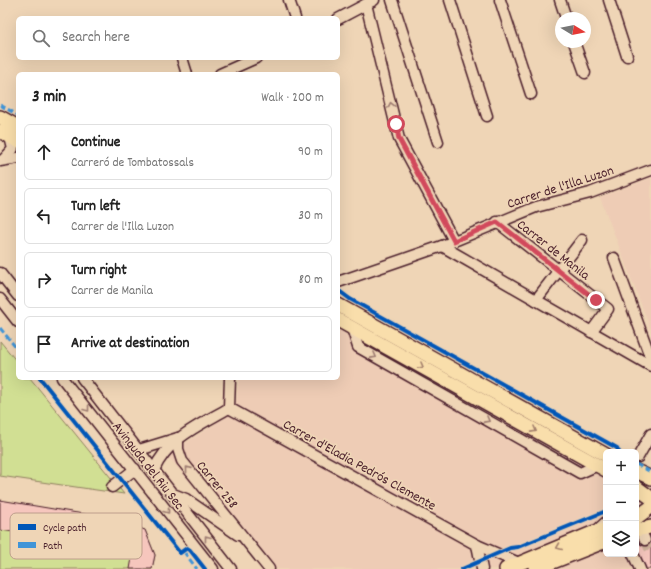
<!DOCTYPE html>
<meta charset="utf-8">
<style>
:root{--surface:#fff;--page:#f6f6f6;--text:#222;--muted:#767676;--line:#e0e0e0}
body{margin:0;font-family:Dekko,sans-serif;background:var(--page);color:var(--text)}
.controls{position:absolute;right:12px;bottom:12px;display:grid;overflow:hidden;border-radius:6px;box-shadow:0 4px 16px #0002}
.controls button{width:36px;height:36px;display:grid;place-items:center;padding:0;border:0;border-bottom:1px solid var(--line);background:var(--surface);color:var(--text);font:20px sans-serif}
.compass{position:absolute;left:555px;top:12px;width:36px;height:36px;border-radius:50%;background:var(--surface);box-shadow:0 4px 16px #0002;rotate:100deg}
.stop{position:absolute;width:12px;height:12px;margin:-9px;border:3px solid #d1495b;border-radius:50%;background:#fff}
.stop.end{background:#d1495b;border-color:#fff;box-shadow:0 1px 4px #0008}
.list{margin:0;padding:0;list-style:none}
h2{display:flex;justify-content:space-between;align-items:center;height:52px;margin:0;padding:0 16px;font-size:17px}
h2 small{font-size:13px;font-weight:400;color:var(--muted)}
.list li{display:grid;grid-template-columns:26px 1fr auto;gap:12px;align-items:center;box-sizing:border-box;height:56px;margin:0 8px 8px;padding:0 8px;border:1px solid var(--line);border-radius:6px}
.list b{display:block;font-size:15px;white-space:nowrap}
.list p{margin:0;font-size:13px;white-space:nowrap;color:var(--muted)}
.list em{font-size:13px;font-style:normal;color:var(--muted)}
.icon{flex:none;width:22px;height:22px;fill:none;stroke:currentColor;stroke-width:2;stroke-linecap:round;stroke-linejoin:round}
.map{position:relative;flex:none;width:651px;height:569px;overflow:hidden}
.search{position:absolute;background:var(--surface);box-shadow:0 4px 16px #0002;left:16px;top:16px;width:324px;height:44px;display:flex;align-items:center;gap:10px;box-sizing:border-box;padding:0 14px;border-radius:6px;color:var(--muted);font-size:15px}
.panel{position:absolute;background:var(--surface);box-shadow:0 4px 16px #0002;left:16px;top:72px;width:324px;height:308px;border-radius:6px}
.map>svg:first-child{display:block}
.built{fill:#eeccb5}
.green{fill:#d1df93;stroke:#8e7f5f}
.building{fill:#f6c6bd;stroke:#4a1f2b}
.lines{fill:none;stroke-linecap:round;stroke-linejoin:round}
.minor-tunnel{stroke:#ceb19a;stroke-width:10;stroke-dasharray:10 5;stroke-linecap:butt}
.minor-casing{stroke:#4a1f2b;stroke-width:13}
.major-casing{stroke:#4a1f2b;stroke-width:16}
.minor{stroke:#efd5b6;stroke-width:10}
.major{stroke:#f9deab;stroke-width:13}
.quiet{stroke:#4194d7;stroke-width:3;stroke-dasharray:6 3;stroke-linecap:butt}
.cycleway-casing{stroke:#efd5b6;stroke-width:6}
.cycleway{stroke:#0057b8;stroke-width:4}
.oneway{stroke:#9c7a70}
.oneway2{stroke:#a27e6b}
.route{stroke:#d1495b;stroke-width:5}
.labels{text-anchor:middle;stroke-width:3.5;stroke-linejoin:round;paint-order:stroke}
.street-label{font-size:14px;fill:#4a1f2b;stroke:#efd5b6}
.key{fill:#efd5b6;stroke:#be9e8c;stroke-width:1}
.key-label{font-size:11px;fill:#4a1f2b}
</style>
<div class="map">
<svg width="651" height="569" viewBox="0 0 651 569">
<rect width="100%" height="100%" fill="#efd5b6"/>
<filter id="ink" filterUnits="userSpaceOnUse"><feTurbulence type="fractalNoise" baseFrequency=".025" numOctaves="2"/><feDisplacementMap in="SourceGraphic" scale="8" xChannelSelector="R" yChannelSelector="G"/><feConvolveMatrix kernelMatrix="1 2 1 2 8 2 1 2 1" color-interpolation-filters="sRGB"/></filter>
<g filter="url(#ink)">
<g class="built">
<polygon points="651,178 651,330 600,197"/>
<polygon points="338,329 606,475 606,554 636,554 636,492 651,500 651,569 264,569 167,455 235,411 239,378 338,378"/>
</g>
<g class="green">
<polygon points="0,341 18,363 18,378 30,378 124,494 0,476"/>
<polygon points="0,501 113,519 145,530 155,555 152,569 0,569"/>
</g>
<g class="building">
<polygon points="0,500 113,519 145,530 155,555 152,569 130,569 132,558 130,552 114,546 0,530"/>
<polygon points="639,543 644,546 650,544 651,547 651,569 646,569 636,548 636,544"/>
</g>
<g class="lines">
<polyline class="minor-tunnel" points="645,540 651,552"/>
<defs>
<g id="minor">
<polyline points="289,0 295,18"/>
<polyline points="392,0 438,142"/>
<polyline points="450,0 487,116"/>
<polyline points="500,0 531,94"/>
<polyline points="560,0 566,18"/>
<polyline points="609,0 627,56"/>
<polyline points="366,4 399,139 454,241"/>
<polyline points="338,19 374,0"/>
<polyline points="574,42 585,73"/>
<polyline points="182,58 187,74"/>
<polyline points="220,74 256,58"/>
<polyline points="3,160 13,149 10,137"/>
<polyline points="0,161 18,158"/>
<polyline points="497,222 608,309 591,332"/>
<polyline points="442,246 651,366"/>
<polyline points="614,258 651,359"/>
<polyline points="0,273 18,296"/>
<polyline points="338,282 442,246 536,207 590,193 651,170"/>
<polyline points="0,299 18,322"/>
<polyline points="536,300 582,240"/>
<polyline points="352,328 358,347 580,473 598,465"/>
<polyline points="62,378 213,569"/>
<polyline points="82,378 231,569"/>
<polyline points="229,408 477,545 519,563"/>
<polyline points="178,438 178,449 182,461 269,569"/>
<polyline points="139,450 178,438"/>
<polyline points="638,457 651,434"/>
<path d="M154 470C168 438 200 425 229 408L230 378"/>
<polyline points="112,487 135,469"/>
<polyline points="173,494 186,499 238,535"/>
<polyline points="640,529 645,540"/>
<polyline points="595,532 606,522"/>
<polyline points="477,545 482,569"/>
<polyline points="633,554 640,569"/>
</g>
<g id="major">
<polyline points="0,117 18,127"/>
<polyline points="0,131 18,141"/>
<polyline points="338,305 606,455"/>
<polyline points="338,320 606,470"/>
<polyline points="636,471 651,478"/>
<polyline points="636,487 651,498"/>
<polyline points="636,518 651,507"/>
<polyline points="636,530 651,527"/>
<polyline points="506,569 595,532 606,530"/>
<polyline points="535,569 606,541"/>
</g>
</defs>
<use href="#minor" class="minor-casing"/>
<use href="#major" class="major-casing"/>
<use href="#minor" class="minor"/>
<use href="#major" class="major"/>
<g class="quiet">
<polyline points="0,105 18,115"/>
<polyline points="0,328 18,350"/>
<polyline points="636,464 651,472"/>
<polyline points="184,552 197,569"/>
</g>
<defs>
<g id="cycleway">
<polyline points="338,290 350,299 617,448 619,452"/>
<polyline points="40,378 180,553 187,548 190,550 205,569"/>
<polyline points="462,569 510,548 518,547 606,511"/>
</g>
</defs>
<use href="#cycleway" class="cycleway-casing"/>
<use href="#cycleway" class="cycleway"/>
</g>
<defs><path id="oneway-chevron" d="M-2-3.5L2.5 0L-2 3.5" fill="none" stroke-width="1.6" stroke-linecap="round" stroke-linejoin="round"/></defs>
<g class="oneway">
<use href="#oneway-chevron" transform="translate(391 105) rotate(-102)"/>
<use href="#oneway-chevron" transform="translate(374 356) rotate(29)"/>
<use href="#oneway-chevron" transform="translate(87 409) rotate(52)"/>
<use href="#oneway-chevron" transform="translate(487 420) rotate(29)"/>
<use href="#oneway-chevron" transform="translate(188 469) rotate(-129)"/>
<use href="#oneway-chevron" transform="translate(167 511) rotate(52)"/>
<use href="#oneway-chevron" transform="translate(207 538) rotate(-128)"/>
</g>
<g class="oneway2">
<use href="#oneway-chevron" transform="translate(421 366) rotate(29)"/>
<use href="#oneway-chevron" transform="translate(534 430) rotate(29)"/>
<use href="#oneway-chevron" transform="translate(559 547) rotate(158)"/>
</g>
</g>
<g class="lines" filter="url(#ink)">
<polyline class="route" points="396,124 399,139 454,241 497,222 596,300"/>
</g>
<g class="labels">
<g class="street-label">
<text transform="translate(560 186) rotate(-18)" y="5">Carrer de l'Illa Luzon</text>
<text transform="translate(554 249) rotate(38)" y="5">Carrer de Manila</text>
<text transform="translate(360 464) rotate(29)" y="5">Carrer d'Eladia Pedrós Clemente</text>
<text transform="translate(149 465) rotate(52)" y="5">Avinguda del Riu Sec</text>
<text transform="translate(218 484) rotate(51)" y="5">Carrer 258</text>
</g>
</g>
<rect x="10" y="513" width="132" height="46" rx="6" class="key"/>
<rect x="18" y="524" width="18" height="6" fill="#0057b8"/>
<rect x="18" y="542" width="18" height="6" fill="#4194d7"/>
<g class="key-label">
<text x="43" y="531">Cycle path</text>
<text x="43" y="549">Path</text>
</g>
</svg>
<div class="controls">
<button>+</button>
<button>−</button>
<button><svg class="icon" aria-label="layers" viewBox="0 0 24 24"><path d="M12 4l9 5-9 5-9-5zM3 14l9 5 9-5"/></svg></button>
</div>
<svg class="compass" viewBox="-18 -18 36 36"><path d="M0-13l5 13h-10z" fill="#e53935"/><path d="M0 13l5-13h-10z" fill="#767676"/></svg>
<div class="stop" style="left:396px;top:124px"></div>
<div class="stop end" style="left:596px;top:300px"></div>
<div class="search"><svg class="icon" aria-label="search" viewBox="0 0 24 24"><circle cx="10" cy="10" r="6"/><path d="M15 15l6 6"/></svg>Search here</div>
<section class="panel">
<h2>3 min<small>Walk · 200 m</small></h2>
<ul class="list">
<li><svg class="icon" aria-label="ahead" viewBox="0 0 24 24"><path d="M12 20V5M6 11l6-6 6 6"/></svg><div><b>Continue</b><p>Carreró de Tombatossals</p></div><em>90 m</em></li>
<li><svg class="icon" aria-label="left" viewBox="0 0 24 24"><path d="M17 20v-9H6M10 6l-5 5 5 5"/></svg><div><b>Turn left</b><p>Carrer de l'Illa Luzon</p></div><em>30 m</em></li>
<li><svg class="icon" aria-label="right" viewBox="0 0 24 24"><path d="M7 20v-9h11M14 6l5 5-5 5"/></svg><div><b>Turn right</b><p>Carrer de Manila</p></div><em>80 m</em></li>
<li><svg class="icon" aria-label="arrive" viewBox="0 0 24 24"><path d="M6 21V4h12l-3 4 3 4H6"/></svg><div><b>Arrive at destination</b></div></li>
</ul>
</section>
</div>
